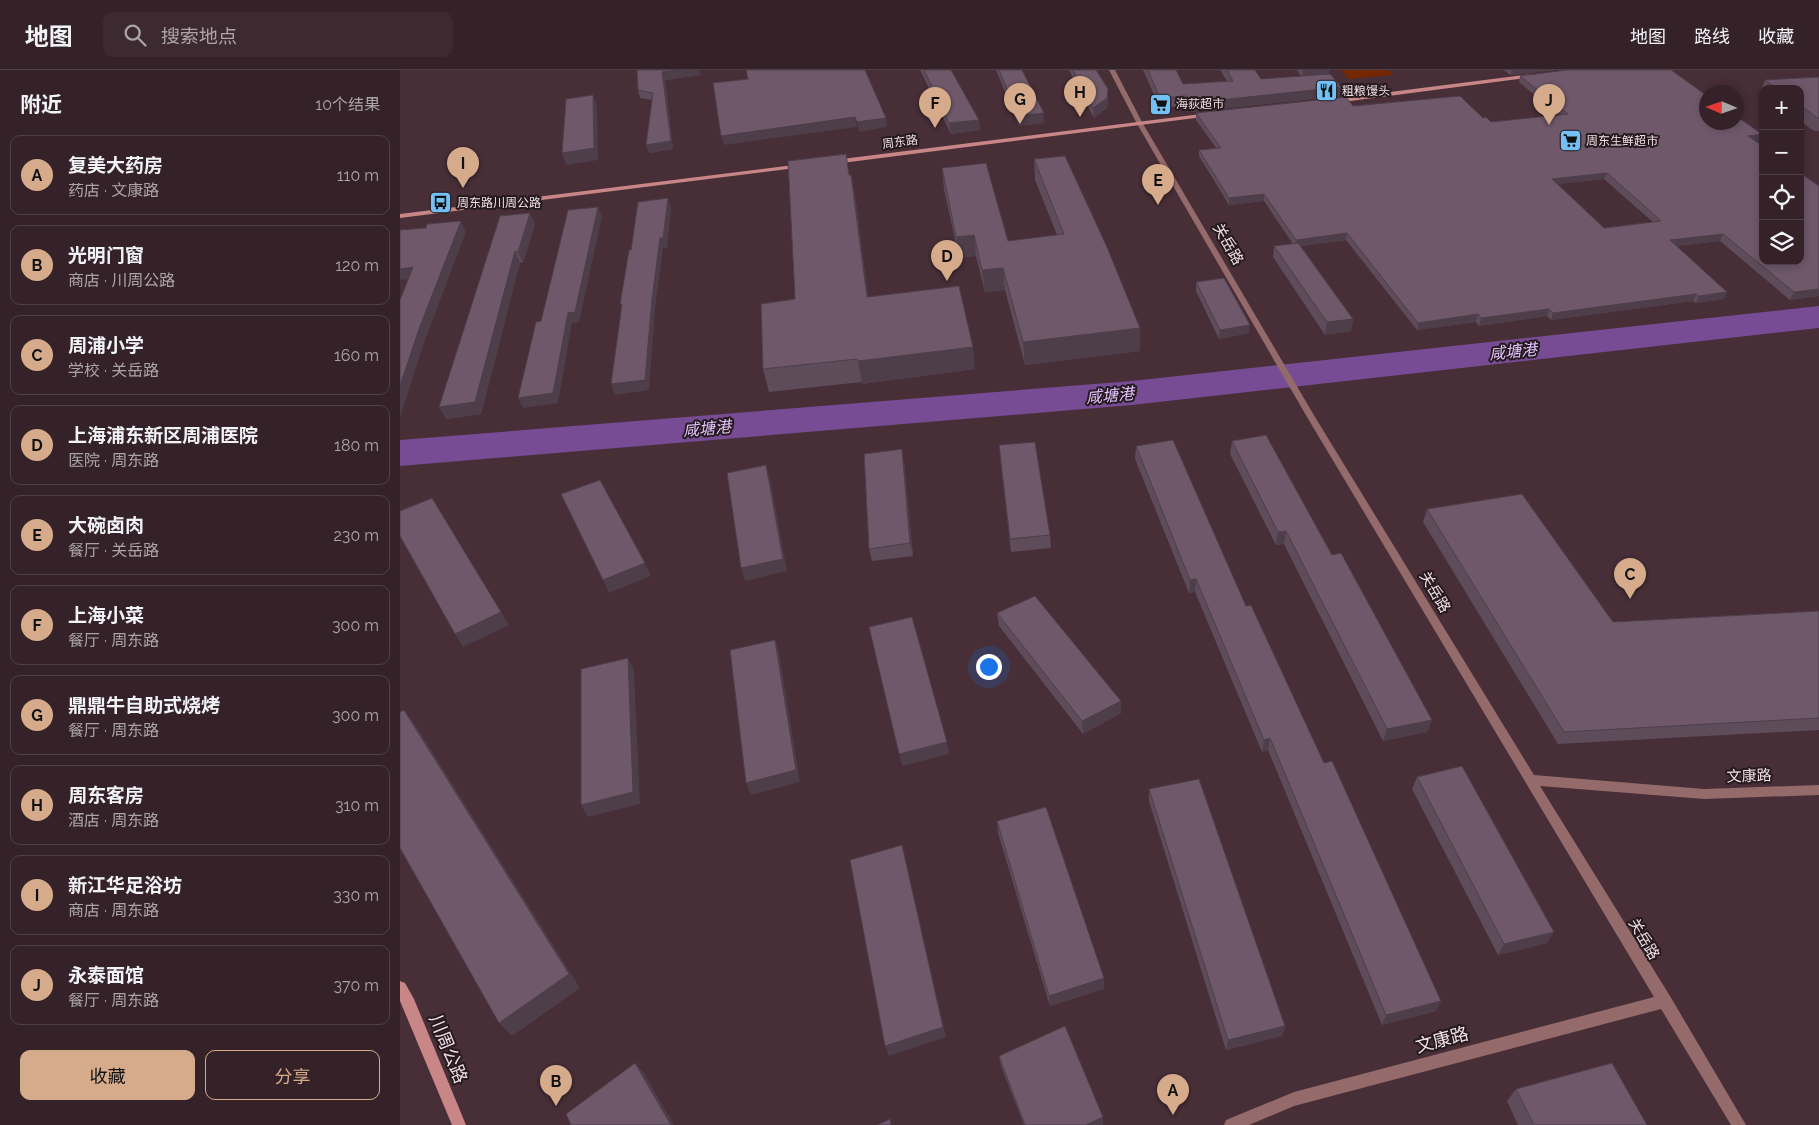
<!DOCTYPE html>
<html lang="zh">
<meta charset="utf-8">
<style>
:root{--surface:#352229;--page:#3d2a31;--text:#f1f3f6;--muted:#aaa4a8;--line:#4f3f46;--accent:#d6ab8b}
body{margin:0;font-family:Raleway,"Noto Sans SC",sans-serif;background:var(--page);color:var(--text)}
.controls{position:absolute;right:15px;top:15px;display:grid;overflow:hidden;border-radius:10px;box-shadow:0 2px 8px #0003}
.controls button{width:45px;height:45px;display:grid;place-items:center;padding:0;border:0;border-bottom:1px solid var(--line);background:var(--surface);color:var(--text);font:25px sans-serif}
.compass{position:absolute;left:1299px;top:15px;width:45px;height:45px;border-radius:50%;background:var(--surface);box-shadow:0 2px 8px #0003;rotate:272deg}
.you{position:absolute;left:588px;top:596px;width:18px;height:18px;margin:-12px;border:4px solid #fff;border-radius:50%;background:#1a73e8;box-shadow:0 0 0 8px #1a73e833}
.badge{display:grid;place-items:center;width:32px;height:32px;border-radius:50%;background:var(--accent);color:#111;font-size:16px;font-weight:700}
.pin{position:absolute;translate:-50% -41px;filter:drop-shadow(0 1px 2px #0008)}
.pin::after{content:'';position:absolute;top:26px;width:18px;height:15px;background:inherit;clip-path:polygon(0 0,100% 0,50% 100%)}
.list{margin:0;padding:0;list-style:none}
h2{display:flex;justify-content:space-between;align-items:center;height:65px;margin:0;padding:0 20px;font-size:21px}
h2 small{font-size:16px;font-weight:400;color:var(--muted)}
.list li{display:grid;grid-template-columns:32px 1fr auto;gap:15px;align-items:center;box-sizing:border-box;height:80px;margin:0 10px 10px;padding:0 10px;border:1px solid var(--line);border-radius:10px}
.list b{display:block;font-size:19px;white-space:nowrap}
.list p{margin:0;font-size:16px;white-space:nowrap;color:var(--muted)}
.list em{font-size:16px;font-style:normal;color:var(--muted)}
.actions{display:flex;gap:10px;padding:15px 20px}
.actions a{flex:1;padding:11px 0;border:1px solid var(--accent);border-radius:10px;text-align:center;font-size:18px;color:var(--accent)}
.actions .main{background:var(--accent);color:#111}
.icon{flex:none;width:28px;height:28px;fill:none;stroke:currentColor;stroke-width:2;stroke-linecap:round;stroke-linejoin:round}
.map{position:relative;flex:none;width:1419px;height:1055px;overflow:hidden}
header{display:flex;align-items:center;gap:30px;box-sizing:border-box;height:70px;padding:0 25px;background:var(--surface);border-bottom:1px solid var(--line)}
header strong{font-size:24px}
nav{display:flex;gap:28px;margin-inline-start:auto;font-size:18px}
.search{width:350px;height:45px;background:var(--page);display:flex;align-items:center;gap:12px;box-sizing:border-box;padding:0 18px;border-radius:10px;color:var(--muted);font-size:19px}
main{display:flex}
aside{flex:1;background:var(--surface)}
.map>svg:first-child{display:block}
.green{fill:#742700}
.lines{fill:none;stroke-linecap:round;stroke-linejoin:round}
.river{fill:#774c94;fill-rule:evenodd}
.street{fill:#946a6a;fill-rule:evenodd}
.secondary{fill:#c88686;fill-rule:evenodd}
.wall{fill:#5f4c5b;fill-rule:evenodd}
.shaded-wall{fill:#4d3e4a}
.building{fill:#6e586a;stroke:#4d3e4a;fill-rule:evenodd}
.labels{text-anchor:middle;stroke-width:4;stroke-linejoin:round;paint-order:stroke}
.far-poi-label{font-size:12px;fill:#f0dfe5;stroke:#251a1e;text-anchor:start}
.far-street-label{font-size:12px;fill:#f0dfe5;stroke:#251a1e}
.street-label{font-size:15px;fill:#f0dfe5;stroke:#251a1e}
.water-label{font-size:16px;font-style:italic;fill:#e3c1fd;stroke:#251a1e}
.near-street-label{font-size:18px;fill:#f0dfe5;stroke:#251a1e}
</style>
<header>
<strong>地图</strong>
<div class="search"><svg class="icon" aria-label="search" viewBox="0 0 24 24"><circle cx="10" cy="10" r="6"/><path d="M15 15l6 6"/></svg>搜索地点</div>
<nav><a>地图</a><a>路线</a><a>收藏</a></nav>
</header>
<main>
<aside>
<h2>附近<small>10个结果</small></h2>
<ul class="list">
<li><span class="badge">A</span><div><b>复美大药房</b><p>药店 · 文康路</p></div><em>110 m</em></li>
<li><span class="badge">B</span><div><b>光明门窗</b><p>商店 · 川周公路</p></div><em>120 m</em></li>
<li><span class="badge">C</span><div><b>周浦小学</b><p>学校 · 关岳路</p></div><em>160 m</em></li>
<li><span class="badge">D</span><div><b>上海浦东新区周浦医院</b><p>医院 · 周东路</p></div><em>180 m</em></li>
<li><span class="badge">E</span><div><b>大碗卤肉</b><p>餐厅 · 关岳路</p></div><em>230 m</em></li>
<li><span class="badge">F</span><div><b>上海小菜</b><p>餐厅 · 周东路</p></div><em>300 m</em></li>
<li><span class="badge">G</span><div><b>鼎鼎牛自助式烧烤</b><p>餐厅 · 周东路</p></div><em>300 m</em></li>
<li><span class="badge">H</span><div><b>周东客房</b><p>酒店 · 周东路</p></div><em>310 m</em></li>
<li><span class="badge">I</span><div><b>新江华足浴坊</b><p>商店 · 周东路</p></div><em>330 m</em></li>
<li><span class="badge">J</span><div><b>永泰面馆</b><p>餐厅 · 周东路</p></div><em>370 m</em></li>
</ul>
<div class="actions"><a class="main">收藏</a><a>分享</a></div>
</aside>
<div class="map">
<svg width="1419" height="1055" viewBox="0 0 1419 1055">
<rect width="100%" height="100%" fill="#472e37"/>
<polygon class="green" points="941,0 989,0 993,5 949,9"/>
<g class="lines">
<polygon class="river" points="1419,236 1419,258 732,335 0,396 0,370 732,311"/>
<polygon class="street" points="709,0 715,0 742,52 915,347 1134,705 1304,719 1419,715 1419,725 1304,729 1140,716 1270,926 1346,1055 1331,1055 1261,939 894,1036 849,1055 824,1055 826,1050 894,1022 1254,927 907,347 736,52"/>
<g class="secondary">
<polygon points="1131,4 1133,5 1133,7 935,33 932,31 935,29"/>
<polygon points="809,43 811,44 811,46 434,94 431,92 434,90"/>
<polygon points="402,94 405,96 404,97 0,148 0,144"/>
<polygon points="0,911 5,913 14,929 66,1055 52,1055 0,931"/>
</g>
</g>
<g class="wall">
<polygon points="237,0 299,0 300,5 265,10 273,79 249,83 252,30 240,28 238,20"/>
<polygon points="520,0 551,0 579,50 580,60 551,64"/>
<polygon points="596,0 622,0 644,53 619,56"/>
<polygon points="669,0 696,0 708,19 708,29 707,38 694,48"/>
<polygon points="743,0 776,0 783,14 827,11 820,0 855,0 861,9 901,6 897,0 929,0 928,4 941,17 939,26 791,42 786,36 760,38"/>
<polygon points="1104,0 1154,0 1110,5"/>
<path d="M1120 6 1362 64 1359 71H1355L1419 116V226L1390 230 1320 171 1276 176 1324 229 1296 233 1293 231 1151 250 1147 246 1079 256 1076 252 1017 260 946 170 901 176 953 249 951 261 925 265 873 187 874 176 893 174 864 131 829 135 799 86V80L816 78 796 50V43L953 36 1083 48 1091 52 1159 45 1119 12ZM1204 109 1246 146 1253 152 1204 158 1158 114Z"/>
<polygon points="1419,7 1419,61 1414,61 1400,51 1400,19 1363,19 1363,24 1360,22 1365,10"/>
<polygon points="634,89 740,281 625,295 605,220 585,222 576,186 559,188 544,119 542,98 608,171 657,165 635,110"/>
<polygon points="450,105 451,105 455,126 468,227 575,299 462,314 462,312 369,322 363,299 395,229"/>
<polygon points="100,146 135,154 123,193 120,192 81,344 46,349"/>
<polygon points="796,212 849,263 819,269 796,221"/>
<polygon points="832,371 1032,650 1027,662 983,671 884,474 876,475 830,384"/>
<polygon points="736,376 846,536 1036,941 982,955 868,680 862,682 795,522 789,523 735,389"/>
<polygon points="600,388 650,465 651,478 611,482"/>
<polygon points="504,392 513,486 472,491 469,479"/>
<polygon points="1027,439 1213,552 1419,541 1419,660 1158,674 1023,452"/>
<polygon points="597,543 721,643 683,664 599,556"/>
<polygon points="1017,707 1147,873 1098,885 1012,719"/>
<polygon points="749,719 885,956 882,966 826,980 749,731"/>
<polygon points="597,751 704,908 704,919 650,936 598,763"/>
<polygon points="599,986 703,1055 624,1055 601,996"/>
<polygon points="1116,1019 1247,1055 1118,1055 1107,1031"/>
</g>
<g class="shaded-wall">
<polygon points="279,0 299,0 300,5 265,10 273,79 249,83 246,75 262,2"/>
<polygon points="903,0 929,0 928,5 902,7"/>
<polygon points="1112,0 1154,0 1110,5"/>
<polygon points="941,17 939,26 791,42 792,33"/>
<polygon points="708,19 708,29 707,38 694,48 693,38"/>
<polygon points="193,25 197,36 198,90 166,95 162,83"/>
<polygon points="644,43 644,53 619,56 618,46"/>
<polygon points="455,47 457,57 324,75 321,66"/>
<polygon points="486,48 487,57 459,62 457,52"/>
<polygon points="579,50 580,60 551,64 549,53"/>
<polygon points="1362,64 1359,71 1345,72 1348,66"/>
<polygon points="1207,103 1204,109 1150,115 1152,109"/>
<polygon points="451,105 455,126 471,250 467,227"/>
<polygon points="864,124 864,131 829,135 829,128"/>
<polygon points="268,128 271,138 267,178 263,178 255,239 249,320 215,325 211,314 260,168"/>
<polygon points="198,137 202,147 179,252 172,253 158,333 123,338 118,328"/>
<polygon points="130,143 135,154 123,193 118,182"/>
<polygon points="61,151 66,162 25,270 0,347 0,316 19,259"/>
<polygon points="947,163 946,170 895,177 896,170"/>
<polygon points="1323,164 1320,171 1267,177 1270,170"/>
<polygon points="574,165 576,186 559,188 556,167"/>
<polygon points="115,181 120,192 81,344 46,349 39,337"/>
<polygon points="13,197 19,208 0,210 0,199"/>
<polygon points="603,198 605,220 585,222 582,200"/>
<polygon points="1419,219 1419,226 1390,230 1394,222"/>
<polygon points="1327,222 1324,229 1296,233 1299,226"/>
<polygon points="1296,224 1293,231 1151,250 1153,243"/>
<polygon points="1149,239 1147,246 1079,256 1081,248"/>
<polygon points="1078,244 1076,252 1017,260 1018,253"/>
<polygon points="953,249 951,261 925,265 927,252"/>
<polygon points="850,255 849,263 819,269 820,260"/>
<polygon points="740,258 740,281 625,295 623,272"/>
<polygon points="573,277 575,299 462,314 458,291"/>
<polygon points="502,379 504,392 513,486 510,473"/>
<polygon points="366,395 370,408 387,501 345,511 341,498"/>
<polygon points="32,428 109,555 63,577 55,564"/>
<polygon points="886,461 884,474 876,475 878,462"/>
<polygon points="245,493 251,506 209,523 203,510"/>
<polygon points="796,509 795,522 789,523 790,510"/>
<polygon points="375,570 379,582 400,712 351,725 346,713"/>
<polygon points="228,588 234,600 240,734 188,747 181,735"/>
<polygon points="721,631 721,643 683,664 682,651"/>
<polygon points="4,640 16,656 180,918 112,966 99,953"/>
<polygon points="1032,650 1027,662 983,671 987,659"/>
<polygon points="870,668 868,680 862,682 864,670"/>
<polygon points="547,672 549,684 502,696 499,684"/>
<polygon points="502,775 546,967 489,986 485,976"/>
<polygon points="1154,862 1147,873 1098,885 1104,874"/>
<polygon points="704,908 704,919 650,936 649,926"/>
<polygon points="1041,931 1036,941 982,955 986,945"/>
<polygon points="885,956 882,966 826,980 828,970"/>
<polygon points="235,993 244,1003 274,1055 271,1055"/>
<polygon points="703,1047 703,1055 686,1055"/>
</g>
<g class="building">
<polygon points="237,0 279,0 262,2 271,71 246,75 253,23 238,20"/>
<polygon points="346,0 465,0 486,48 457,52 455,47 321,66 313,13 348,9"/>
<polygon points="524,0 551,0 579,50 549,53"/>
<polygon points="599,0 622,0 644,43 618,46"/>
<polygon points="673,0 696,0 708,19 707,28 693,38"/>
<polygon points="748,0 776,0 783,14 833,11 827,0 855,0 861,9 930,4 941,17 792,33 787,26 760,28"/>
<path d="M1166 0H1271L1306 25V52H1336V46L1362 64 1348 66 1363 76V191H1400V103L1419 116V219L1394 222 1323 164 1270 170 1327 222 1299 226 1296 224 1153 243 1149 239 1081 248 1078 244 1018 253 947 163 896 170 864 124 829 128 799 80 821 78 796 43 946 27 953 36 1060 26 1083 48 1086 47 1091 52 1168 44 1120 6ZM1207 103 1248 139 1261 151 1204 158 1152 109Z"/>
<polygon points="1419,7 1419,49 1400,35 1400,19 1377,19 1365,10"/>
<polygon points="193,25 194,78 162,83 166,29"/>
<polygon points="446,84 449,105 451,105 467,227 559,216 573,277 458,291 457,289 363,299 361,234 395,229 388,91"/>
<polygon points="665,86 707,177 740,258 623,272 603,198 582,200 574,165 556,167 542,98 586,93 608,171 664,164 634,89"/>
<polygon points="268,128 263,168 260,168 252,229 245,310 211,314 222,234 220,234 229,180 231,180 238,132"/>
<polygon points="198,137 175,242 168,243 153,323 118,328 136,252 141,251 168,140"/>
<polygon points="130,143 118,182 115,181 75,332 39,337 100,146"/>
<polygon points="61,151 19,259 0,316 0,230 13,197 0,199 0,160 26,158 27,154"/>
<polygon points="898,173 953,249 927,252 874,176"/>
<polygon points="824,208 850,255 820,260 796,212"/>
<polygon points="866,365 932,485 941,483 1032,650 987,659 886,461 878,462 832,371"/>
<polygon points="773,370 846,536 851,535 924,693 932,691 1041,931 986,945 870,668 864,670 796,509 790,510 736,376"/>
<polygon points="635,372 650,465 610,469 599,375"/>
<polygon points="502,379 510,473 469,479 464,384"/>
<polygon points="366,395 383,489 341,498 327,403"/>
<polygon points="200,410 245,493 203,510 161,424"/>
<polygon points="1122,424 1213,552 1419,541 1419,648 1164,662 1027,439"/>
<polygon points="32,428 101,542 55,564 0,466 0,441"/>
<polygon points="635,526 721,631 682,651 597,543"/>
<polygon points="512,547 547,672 499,684 469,557"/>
<polygon points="375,570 396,700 346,713 330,580"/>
<polygon points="228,588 233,722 181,735 181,599"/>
<polygon points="4,640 169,904 99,953 0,778 0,642"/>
<polygon points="1062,696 1154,862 1104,874 1017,707"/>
<polygon points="799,709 885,956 828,970 749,719"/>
<polygon points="646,737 704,908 649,926 597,751"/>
<polygon points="502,775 543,957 485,976 450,790"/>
<polygon points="665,956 703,1047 686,1055 625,1055 599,986"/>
<polygon points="235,993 271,1055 171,1055 166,1044"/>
<polygon points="1212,993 1247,1055 1134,1055 1116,1019"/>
<polygon points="490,1049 491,1055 477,1055"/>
</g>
<defs>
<symbol id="restaurant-square" viewBox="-11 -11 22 22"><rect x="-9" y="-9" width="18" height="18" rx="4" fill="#74c0f6" stroke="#251a1e"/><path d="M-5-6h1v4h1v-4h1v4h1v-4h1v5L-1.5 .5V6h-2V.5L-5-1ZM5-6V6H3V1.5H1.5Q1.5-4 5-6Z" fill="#111"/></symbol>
<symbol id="supermarket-square" viewBox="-11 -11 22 22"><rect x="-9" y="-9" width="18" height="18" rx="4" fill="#74c0f6" stroke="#251a1e"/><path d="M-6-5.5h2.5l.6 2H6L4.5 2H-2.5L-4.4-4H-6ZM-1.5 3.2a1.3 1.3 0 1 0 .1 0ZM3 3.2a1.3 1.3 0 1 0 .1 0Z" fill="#111"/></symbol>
<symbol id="bus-square" viewBox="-11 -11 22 22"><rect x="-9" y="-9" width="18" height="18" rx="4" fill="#74c0f6" stroke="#251a1e"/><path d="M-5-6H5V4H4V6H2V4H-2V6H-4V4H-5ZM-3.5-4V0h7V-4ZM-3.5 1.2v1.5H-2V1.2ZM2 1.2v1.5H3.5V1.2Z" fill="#111"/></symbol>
</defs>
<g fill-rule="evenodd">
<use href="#restaurant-square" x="914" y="8" width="25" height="25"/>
<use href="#supermarket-square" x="748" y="22" width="25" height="25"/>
<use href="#supermarket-square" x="1158" y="58" width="25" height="25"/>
<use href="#bus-square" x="28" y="120" width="25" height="25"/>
</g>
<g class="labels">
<g class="far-poi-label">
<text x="942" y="25">粗粮馒头</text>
<text x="776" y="38">海荻超市</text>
<text x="1186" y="75">周东生鲜超市</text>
<text x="57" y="137">周东路川周公路</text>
</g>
<g class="far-street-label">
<text transform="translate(500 72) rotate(-8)" y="4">周东路</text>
</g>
<g class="street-label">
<text transform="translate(828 174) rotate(60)" y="5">关岳路</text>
<text transform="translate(1035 522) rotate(59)" y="5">关岳路</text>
<text transform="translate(1349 706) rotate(-2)" y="5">文康路</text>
<text transform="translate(1244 869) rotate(59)" y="5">关岳路</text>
</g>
<g class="water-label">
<text transform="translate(1113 281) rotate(-6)" y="6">咸塘港</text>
<text transform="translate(710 325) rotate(-5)" y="6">咸塘港</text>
<text transform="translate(307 358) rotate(-5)" y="6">咸塘港</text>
</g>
<g class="near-street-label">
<text transform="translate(1042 970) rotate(-15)" y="6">文康路</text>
<text transform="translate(48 979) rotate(68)" y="6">川周公路</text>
</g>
</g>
</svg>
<div class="controls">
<button>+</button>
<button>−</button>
<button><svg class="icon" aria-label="locate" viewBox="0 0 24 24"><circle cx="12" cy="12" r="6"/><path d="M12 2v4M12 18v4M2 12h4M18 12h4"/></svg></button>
<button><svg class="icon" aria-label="layers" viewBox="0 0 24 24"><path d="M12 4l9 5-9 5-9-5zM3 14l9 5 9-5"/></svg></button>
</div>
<svg class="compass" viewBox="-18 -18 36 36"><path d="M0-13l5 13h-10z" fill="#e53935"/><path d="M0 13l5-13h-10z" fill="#aaa4a8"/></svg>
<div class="you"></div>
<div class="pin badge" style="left:773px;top:1045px">A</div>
<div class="pin badge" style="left:156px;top:1036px">B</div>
<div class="pin badge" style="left:1230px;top:529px">C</div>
<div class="pin badge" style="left:547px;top:211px">D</div>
<div class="pin badge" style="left:758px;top:135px">E</div>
<div class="pin badge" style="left:535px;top:58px">F</div>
<div class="pin badge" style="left:620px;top:54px">G</div>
<div class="pin badge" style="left:680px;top:47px">H</div>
<div class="pin badge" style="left:63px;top:118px">I</div>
<div class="pin badge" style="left:1149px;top:55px">J</div>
</div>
</main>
